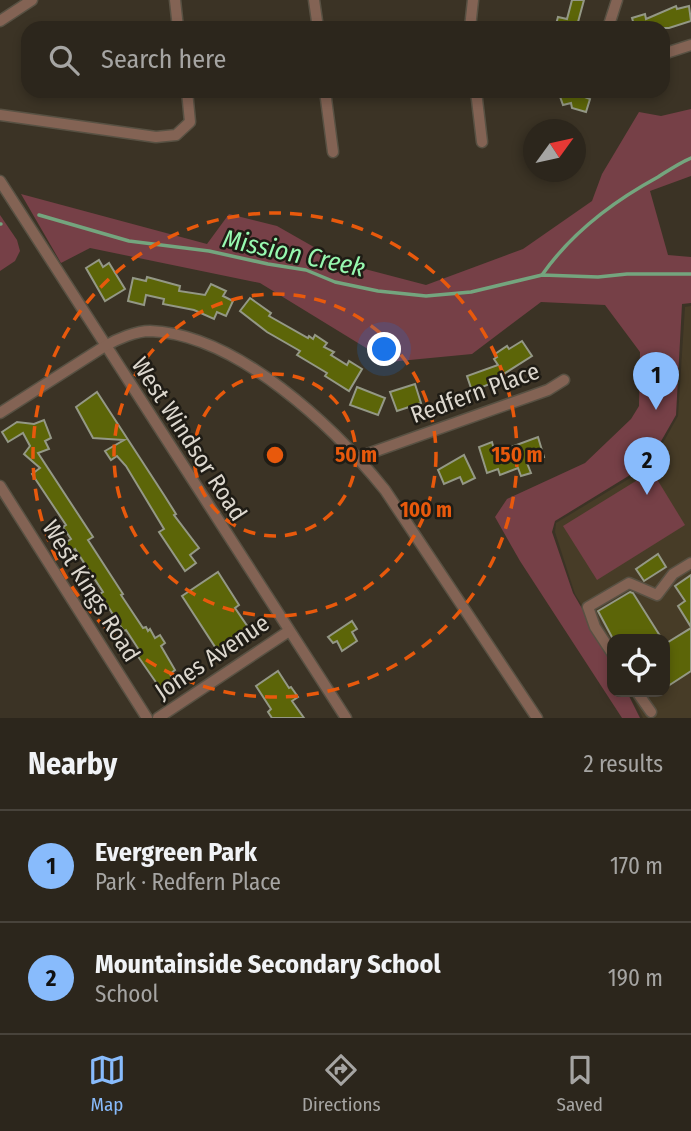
<!DOCTYPE html>
<meta charset="utf-8">
<style>
:root{--surface:#2c261c;--page:#342e25;--text:#f1f3f6;--muted:#a6a5a3;--line:#48433b;--accent:#88bbfc}
body{margin:0;font-family:"Fira Sans Condensed",sans-serif;background:var(--page);color:var(--text)}
.controls{position:absolute;right:21px;bottom:21px;display:grid;overflow:hidden;border-radius:14px;box-shadow:0 4px 10px #0003}
.controls button{width:63px;height:63px;display:grid;place-items:center;padding:0;border:0;border-bottom:2px solid var(--line);background:var(--surface);color:var(--text);font:35px sans-serif}
.compass{position:absolute;left:523px;top:119px;width:63px;height:63px;border-radius:50%;background:var(--surface);box-shadow:0 4px 10px #0003;rotate:57deg}
.you{position:absolute;left:385px;top:350px;width:24px;height:24px;margin:-18px;border:5px solid #fff;border-radius:50%;background:#1a73e8;box-shadow:0 0 0 10px #1a73e833}
.badge{display:grid;place-items:center;width:46px;height:46px;border-radius:50%;background:var(--accent);color:#111;font-size:23px;font-weight:700}
.pin{position:absolute;translate:-50% -58px;filter:drop-shadow(0 2px 4px #0008)}
.pin::after{content:'';position:absolute;top:37px;width:24px;height:21px;background:inherit;clip-path:polygon(0 0,100% 0,50% 100%)}
.list{margin:0;padding:0;list-style:none}
h2{display:flex;justify-content:space-between;align-items:center;height:91px;margin:0;padding:0 28px;font-size:30px}
h2 small{font-size:23px;font-weight:400;color:var(--muted)}
.list li{display:grid;grid-template-columns:46px 1fr auto;gap:21px;align-items:center;box-sizing:border-box;height:112px;padding:0 28px;border-top:2px solid var(--line)}
.list b{display:block;font-size:26px;white-space:nowrap}
.list p{margin:0;font-size:23px;white-space:nowrap;color:var(--muted)}
.list em{font-size:23px;font-style:normal;color:var(--muted)}
.icon{flex:none;width:38px;height:38px;fill:none;stroke:currentColor;stroke-width:2;stroke-linecap:round;stroke-linejoin:round}
.map{position:relative;flex:none;width:691px;height:718px;overflow:hidden}
.search{position:absolute;background:var(--surface);box-shadow:0 4px 10px #0003;left:21px;right:21px;top:21px;height:77px;display:flex;align-items:center;gap:18px;box-sizing:border-box;padding:0 24px;border-radius:21px;color:var(--muted);font-size:26px}
.sheet{height:315px;background:var(--surface)}
nav{display:flex;justify-content:space-around;align-items:center;box-sizing:border-box;height:98px;border-top:2px solid var(--line);background:var(--surface);font-size:19px;color:var(--muted)}
nav a{display:grid;justify-items:center;gap:4px}
nav .on{color:var(--accent)}
.map>svg:first-child{display:block}
.built{fill:#473c27}
.green{fill:#764047}
.lines{fill:none;stroke-linecap:round;stroke-linejoin:round}
.stream{stroke:#74a57e;stroke-width:3.5}
.building{fill:#5c6508;stroke:#949886;stroke-width:2}
.minor-casing{stroke:#585143;stroke-width:13}
.minor{stroke:#836354;stroke-width:10}
.ring{fill:none;stroke:#e8590c;stroke-width:3.5;stroke-dasharray:12 9}
.labels{text-anchor:middle;stroke-width:5;stroke-linejoin:round;paint-order:stroke}
.street-label{font-size:24px;fill:#dcd7ce;stroke:#1f1c15}
.water-label{font-size:26px;font-style:italic;fill:#97f9b0;stroke:#1f1c15}
.centre{fill:#e8590c;stroke:#1f1c15;stroke-width:3.5}
.ring-label{font-size:21px;text-anchor:middle;font-weight:bold;fill:#e8590c;stroke:#1f1c15;stroke-width:5;stroke-linejoin:round;paint-order:stroke}
</style>
<div class="map">
<svg width="691" height="718" viewBox="0 0 691 718">
<rect width="100%" height="100%" fill="#3b3325"/>
<polygon class="built" points="691,306 691,718 643,718 630,692 665,692 665,639 612,639 612,654 575,594 555,532 556,523 650,466 678,416 685,307"/>
<g class="green">
<polygon points="691,109 691,176 650,191 668,255 691,257 691,303 682,304 676,415 648,464 555,521 552,532 573,593 612,660 612,692 627,692 640,718 622,718 520,561 495,517 507,499 585,463 631,419 639,406 640,352 605,305 541,302 472,354 389,362 260,283 90,248 61,263 21,194 207,244 229,214 277,226 342,263 426,285 523,249 592,201 602,174 639,112 661,116"/>
<polygon points="0,215 17,240 20,251 15,261 0,271"/>
<polygon points="652,471 685,525 597,580 563,526"/>
</g>
<g class="lines">
<g class="stream">
<polyline points="39,215 129,241 209,251 268,264 306,270 335,282 378,291 426,296 471,292 542,275 598,277 627,274 691,274"/>
<polyline points="0,224 1,224"/>
<path d="M542 275C572 232 612 202 658 177 669 170 679 163 691 158"/>
</g>
</g>
<g class="building">
<polygon points="572,0 584,0 578,22 589,25 589,28 555,28 558,17 567,19"/>
<polygon points="676,6 677,9 689,6 691,21 669,28 635,28 632,18 645,14 646,19"/>
<polygon points="558,91 569,91 590,99 586,112 572,108 571,103 563,105"/>
<polygon points="99,260 103,267 109,263 125,289 105,301 86,268"/>
<polygon points="147,277 180,286 179,291 205,295 211,284 226,291 223,296 233,301 226,316 217,312 214,319 194,310 163,304 164,299 146,295 144,305 128,301 133,278 146,281"/>
<polygon points="250,298 271,313 269,316 308,338 309,336 313,339 315,335 327,343 324,347 334,352 331,355 347,365 349,361 362,369 349,391 325,376 327,373 297,355 300,351 267,332 240,311"/>
<polygon points="522,341 532,356 499,377 500,380 472,391 467,376 498,365 494,359 497,357 495,354 507,346 509,349"/>
<polygon points="415,384 421,403 397,411 390,392"/>
<polygon points="357,387 385,398 378,415 350,405"/>
<polygon points="97,392 164,495 176,514 174,515 199,548 190,555 196,563 185,571 159,532 164,529 126,466 117,456 111,460 105,451 124,440 93,438 76,407"/>
<polygon points="44,420 51,438 45,441 49,449 38,453 93,537 88,540 123,594 121,595 143,628 146,627 148,631 150,629 155,638 160,635 165,643 161,646 175,670 170,674 175,683 162,691 137,655 141,653 126,630 124,631 119,624 100,594 103,592 75,549 71,552 65,543 71,539 63,527 66,525 32,474 40,468 24,454 30,446 23,433 8,442 2,432 17,422 34,424"/>
<polygon points="538,437 544,457 527,463 531,473 521,476 518,468 500,475 498,469 487,473 479,447 492,442 495,453"/>
<polygon points="464,455 475,478 463,484 460,477 444,484 438,470"/>
<polygon points="658,554 666,567 644,581 636,569"/>
<polygon points="218,572 239,605 235,608 250,630 241,635 245,640 221,656 182,596"/>
<polygon points="691,575 691,627 678,606 685,601 675,586"/>
<polygon points="630,592 633,593 662,639 613,639 598,611"/>
<polygon points="352,621 357,629 352,632 357,641 342,651 337,641 333,643 328,637"/>
<polygon points="691,628 691,671 665,688 665,644"/>
<polygon points="278,671 289,688 291,687 298,697 292,701 304,718 272,718 268,712 271,709 256,686"/>
</g>
<g class="lines">
<defs>
<g id="minor">
<polyline points="175,0 178,28"/>
<polyline points="314,0 318,28"/>
<polyline points="0,21 32,0"/>
<polyline points="470,28 473,0"/>
<polyline points="608,28 617,0"/>
<polyline points="663,54 691,45"/>
<polyline points="325,91 333,152"/>
<polyline points="476,91 482,142"/>
<polyline points="0,115 156,137 176,135 190,122 187,91"/>
<polyline points="0,181 346,718"/>
<path d="M0 413 105 346C117 339 136 331 150 331 237 334 334 427 385 490L537 718"/>
<polyline points="359,457 548,390 564,380"/>
<polyline points="0,486 147,718"/>
<polyline points="612,653 595,627 588,607 629,583 657,595 673,574 691,563"/>
<polyline points="637,692 651,712"/>
<polyline points="158,718 289,631"/>
</g>
</defs>
<use href="#minor" class="minor-casing"/>
<use href="#minor" class="minor"/>
</g>
<g class="ring">
<circle cx="275" cy="455" r="81"/>
<circle cx="275" cy="455" r="161"/>
<circle cx="275" cy="455" r="242"/>
</g>
<g class="labels">
<g class="street-label">
<text transform="translate(475 393) rotate(-20)" y="8">Redfern Place</text>
<text transform="translate(189 439) rotate(57)" y="8">West Windsor Road</text>
<text transform="translate(91 591) rotate(58)" y="8">West Kings Road</text>
<text transform="translate(212 657) rotate(-34)" y="8">Jones Avenue</text>
</g>
<g class="water-label">
<text transform="translate(294 253) rotate(12)" y="9">Mission Creek</text>
</g>
</g>
<circle cx="275" cy="455" r="10" class="centre"/>
<g class="ring-label">
<text x="356" y="462">50 m</text>
<text x="517" y="462">150 m</text>
<text x="426" y="517">100 m</text>
</g>
</svg>
<div class="controls">
<button><svg class="icon" aria-label="locate" viewBox="0 0 24 24"><circle cx="12" cy="12" r="6"/><path d="M12 2v4M12 18v4M2 12h4M18 12h4"/></svg></button>
</div>
<svg class="compass" viewBox="-18 -18 36 36"><path d="M0-13l5 13h-10z" fill="#e53935"/><path d="M0 13l5-13h-10z" fill="#a6a5a3"/></svg>
<div class="you"></div>
<div class="pin badge" style="left:656px;top:410px">1</div>
<div class="pin badge" style="left:647px;top:495px">2</div>
<div class="search"><svg class="icon" aria-label="search" viewBox="0 0 24 24"><circle cx="10" cy="10" r="6"/><path d="M15 15l6 6"/></svg>Search here</div>
</div>
<section class="sheet">
<h2>Nearby<small>2 results</small></h2>
<ul class="list">
<li><span class="badge">1</span><div><b>Evergreen Park</b><p>Park · Redfern Place</p></div><em>170 m</em></li>
<li><span class="badge">2</span><div><b>Mountainside Secondary School</b><p>School</p></div><em>190 m</em></li>
</ul>
</section>
<nav>
<a class="on"><svg class="icon" aria-label="map" viewBox="0 0 24 24"><path d="M3 6l6-2 6 2 6-2v14l-6 2-6-2-6 2zM9 4v14M15 6v14"/></svg>Map</a>
<a><svg class="icon" aria-label="directions" viewBox="0 0 24 24"><path d="M12 3l9 9-9 9-9-9zM9 14v-3h6M13 9l2 2-2 2"/></svg>Directions</a>
<a><svg class="icon" aria-label="saved" viewBox="0 0 24 24"><path d="M7 4h10v16l-5-4-5 4z"/></svg>Saved</a>
</nav>
